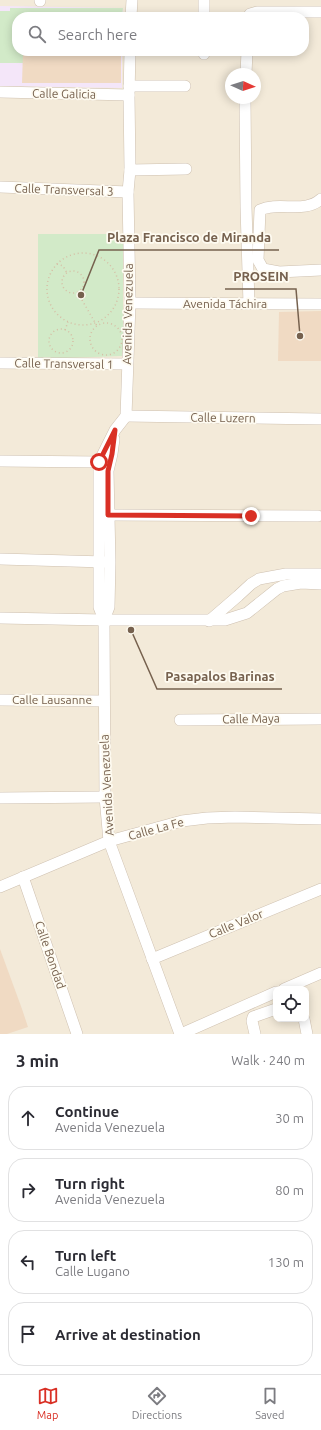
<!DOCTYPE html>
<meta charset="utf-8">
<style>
:root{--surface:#fff;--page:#f7f7f7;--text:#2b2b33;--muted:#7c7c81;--line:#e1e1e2;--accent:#d93025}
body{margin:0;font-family:Ubuntu,sans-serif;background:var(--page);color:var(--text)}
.controls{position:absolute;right:12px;bottom:12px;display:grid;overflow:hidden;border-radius:8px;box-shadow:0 2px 10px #0003}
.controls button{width:36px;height:36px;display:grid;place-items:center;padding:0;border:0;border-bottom:1px solid var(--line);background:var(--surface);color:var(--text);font:20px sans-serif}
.compass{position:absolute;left:225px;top:68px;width:36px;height:36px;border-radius:50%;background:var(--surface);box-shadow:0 2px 10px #0003;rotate:93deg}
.stop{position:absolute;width:12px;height:12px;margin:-9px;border:3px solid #d93025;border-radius:50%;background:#fff}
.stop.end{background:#d93025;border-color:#fff;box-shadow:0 1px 4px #0008}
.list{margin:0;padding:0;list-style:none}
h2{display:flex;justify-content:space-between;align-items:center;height:52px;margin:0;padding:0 16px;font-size:17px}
h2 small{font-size:13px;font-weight:400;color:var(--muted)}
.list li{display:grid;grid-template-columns:26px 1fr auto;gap:12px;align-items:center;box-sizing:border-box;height:64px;margin:0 8px 8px;padding:0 8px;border:1px solid var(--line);border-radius:16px}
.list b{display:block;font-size:15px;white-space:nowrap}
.list p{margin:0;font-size:13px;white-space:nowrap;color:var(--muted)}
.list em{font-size:13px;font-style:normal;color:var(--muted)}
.icon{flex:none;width:22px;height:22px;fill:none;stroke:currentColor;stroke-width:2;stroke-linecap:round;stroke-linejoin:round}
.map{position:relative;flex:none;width:321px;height:1034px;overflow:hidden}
.search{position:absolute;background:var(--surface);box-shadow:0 2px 10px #0003;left:12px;right:12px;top:12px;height:44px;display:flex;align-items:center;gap:10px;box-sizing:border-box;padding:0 14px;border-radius:16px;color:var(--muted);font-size:15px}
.sheet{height:340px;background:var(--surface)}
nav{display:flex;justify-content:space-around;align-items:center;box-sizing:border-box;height:56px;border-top:1px solid var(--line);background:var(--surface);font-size:11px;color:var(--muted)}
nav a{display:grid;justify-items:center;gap:2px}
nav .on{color:var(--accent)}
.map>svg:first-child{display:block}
.residential{fill:#f3ead9;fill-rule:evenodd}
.education{fill:#f4e6f9}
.green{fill:#d2eac8}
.building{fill:#f0dac3}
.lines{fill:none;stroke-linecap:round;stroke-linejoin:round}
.minor-casing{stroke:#cec0b0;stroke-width:12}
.path{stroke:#d6bea5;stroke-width:1.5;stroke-dasharray:1 3;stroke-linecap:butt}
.minor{stroke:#fff;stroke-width:11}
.route{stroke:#d93025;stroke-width:5}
.labels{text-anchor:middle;stroke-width:3.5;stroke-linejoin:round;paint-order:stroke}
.street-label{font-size:12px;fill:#76614e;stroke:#fefbf1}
.leader{fill:none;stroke:#76614e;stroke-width:1.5}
.callout-dot{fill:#76614e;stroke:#fefbf1;stroke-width:1.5}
.callout-label{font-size:13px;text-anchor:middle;font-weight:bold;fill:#76614e;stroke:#fefbf1;stroke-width:3.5;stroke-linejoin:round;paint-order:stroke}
</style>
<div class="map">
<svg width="321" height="1034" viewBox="0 0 321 1034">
<rect width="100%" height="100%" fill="#fcf7ea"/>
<path class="residential" d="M0 0H321V1034H0ZM17 17H304V51H17ZM231 74H255V98H231ZM276 989H306V1019H276Z"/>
<polygon class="education" points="0,6 123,8 123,17 17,17 17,51 122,51 122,88 0,86"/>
<g class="green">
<polygon points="10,8 123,8 122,17 17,17 17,51 23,51 23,63 0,63 0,11 10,11"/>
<polygon points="38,234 123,234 123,356 38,359"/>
</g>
<g class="building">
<polygon points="23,51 121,51 121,83 22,83"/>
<polygon points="321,311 321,361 278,361 279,312"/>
<polygon points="0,949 22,1009 28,1027 7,1034 0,1034"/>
</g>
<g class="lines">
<defs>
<g id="minor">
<polyline points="40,0 40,1"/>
<polyline points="131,17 132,0"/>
<polyline points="204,17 204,0"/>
<polyline points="248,17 250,14 257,12 321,12"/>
<polyline points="130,51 129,95 130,170 128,192 130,303 126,416 115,430 99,462 99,607 104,620 105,797 109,841 180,1034"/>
<polyline points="204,54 204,51"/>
<polyline points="246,74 247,51"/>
<polyline points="129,86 185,86"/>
<polyline points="0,92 129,95"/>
<polyline points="245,98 246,207 249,304"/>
<polyline points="130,170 186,169"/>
<polyline points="0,187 128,192"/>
<path d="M321 199C305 214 279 201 260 210L258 260 263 269 279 272 321 270"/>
<polyline points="130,303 321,304"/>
<polyline points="0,363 127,364"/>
<polyline points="126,416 321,419"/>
<polyline points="0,461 99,462"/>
<polyline points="108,515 318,516"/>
<polyline points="0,559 105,562"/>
<polyline points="0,618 104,620 225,620 247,613 277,589 283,586 301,583 321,584"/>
<polyline points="104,620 109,607 110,562 108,471 112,454 114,439"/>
<polyline points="209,621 238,596 251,584 259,579 286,574 321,574"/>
<polyline points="0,700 104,701"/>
<polyline points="180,720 321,719"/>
<polyline points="0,798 105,797"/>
<polyline points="23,877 77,1034"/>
<polyline points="0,887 109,841 182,821 207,818 235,817 321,819"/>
<polyline points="152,959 321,889"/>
<polyline points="284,989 321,973"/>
<polyline points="304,1019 307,1034"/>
<polyline points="181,1034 276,992"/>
<polyline points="255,1034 252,1021 253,1017 276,1009"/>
</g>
</defs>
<use href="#minor" class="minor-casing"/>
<g class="path">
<circle cx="83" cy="289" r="36"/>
<polyline points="57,264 63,266 67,273"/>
<circle cx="73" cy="282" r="11"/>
<polyline points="78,293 97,326"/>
<circle cx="106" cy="339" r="16"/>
<circle cx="61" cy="341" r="12"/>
<polyline points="65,330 68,322"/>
</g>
<use href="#minor" class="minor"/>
</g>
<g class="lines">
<polyline class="route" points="99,462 115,430 112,454 108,471 108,515 251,516"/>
</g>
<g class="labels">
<g class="street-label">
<text transform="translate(64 94) rotate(1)" y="4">Calle Galicia</text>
<text transform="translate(64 190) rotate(2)" y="4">Calle Transversal 3</text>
<text x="225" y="308">Avenida Táchira</text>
<text transform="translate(128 314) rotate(-89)" y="4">Avenida Venezuela</text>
<text transform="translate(64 364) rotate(1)" y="4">Calle Transversal 1</text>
<text transform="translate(223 418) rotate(1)" y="4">Calle Luzern</text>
<text x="52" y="704">Calle Lausanne</text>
<text transform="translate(251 719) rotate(-1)" y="4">Calle Maya</text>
<text transform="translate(107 785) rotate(-93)" y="4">Avenida Venezuela</text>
<text transform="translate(156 829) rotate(-15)" y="4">Calle La Fe</text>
<text transform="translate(236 924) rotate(-22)" y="4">Calle Valor</text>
<text transform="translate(50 955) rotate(71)" y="4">Calle Bondad</text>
</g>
</g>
<path class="leader" d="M81 295L99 250H279M300 336L296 289H225M131 630L157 689H282"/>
<g class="callout-dot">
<circle cx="81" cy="295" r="4"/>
<circle cx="300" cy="336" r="4"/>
<circle cx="131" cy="630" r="4"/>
</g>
<g class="callout-label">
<text x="189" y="242">Plaza Francisco de Miranda</text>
<text x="261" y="281">PROSEIN</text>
<text x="220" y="681">Pasapalos Barinas</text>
</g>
</svg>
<div class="controls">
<button><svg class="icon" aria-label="locate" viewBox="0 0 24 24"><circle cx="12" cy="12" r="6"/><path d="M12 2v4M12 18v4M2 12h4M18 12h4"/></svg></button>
</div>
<svg class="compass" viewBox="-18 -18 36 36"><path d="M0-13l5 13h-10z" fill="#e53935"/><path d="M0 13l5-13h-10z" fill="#7c7c81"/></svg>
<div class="stop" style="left:99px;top:462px"></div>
<div class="stop end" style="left:251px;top:516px"></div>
<div class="search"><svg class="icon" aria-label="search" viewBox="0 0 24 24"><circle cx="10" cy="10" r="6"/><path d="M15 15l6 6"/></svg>Search here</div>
</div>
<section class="sheet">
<h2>3 min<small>Walk · 240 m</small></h2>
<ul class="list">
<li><svg class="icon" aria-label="ahead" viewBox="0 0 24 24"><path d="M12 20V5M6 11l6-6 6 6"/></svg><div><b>Continue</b><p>Avenida Venezuela</p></div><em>30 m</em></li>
<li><svg class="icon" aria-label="right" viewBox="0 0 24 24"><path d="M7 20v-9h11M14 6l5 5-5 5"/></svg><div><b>Turn right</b><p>Avenida Venezuela</p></div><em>80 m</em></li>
<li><svg class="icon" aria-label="left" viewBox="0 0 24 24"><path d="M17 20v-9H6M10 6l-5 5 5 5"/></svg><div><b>Turn left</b><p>Calle Lugano</p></div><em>130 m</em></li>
<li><svg class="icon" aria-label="arrive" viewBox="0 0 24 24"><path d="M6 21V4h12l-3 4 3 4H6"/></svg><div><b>Arrive at destination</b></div></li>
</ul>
</section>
<nav>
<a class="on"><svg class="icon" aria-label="map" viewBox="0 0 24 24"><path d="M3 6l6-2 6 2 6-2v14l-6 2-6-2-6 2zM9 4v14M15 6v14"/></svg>Map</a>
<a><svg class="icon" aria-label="directions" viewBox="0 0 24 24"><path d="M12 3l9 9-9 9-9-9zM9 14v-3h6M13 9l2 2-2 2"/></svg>Directions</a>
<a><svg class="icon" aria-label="saved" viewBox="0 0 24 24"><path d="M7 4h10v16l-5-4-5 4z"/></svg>Saved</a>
</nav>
